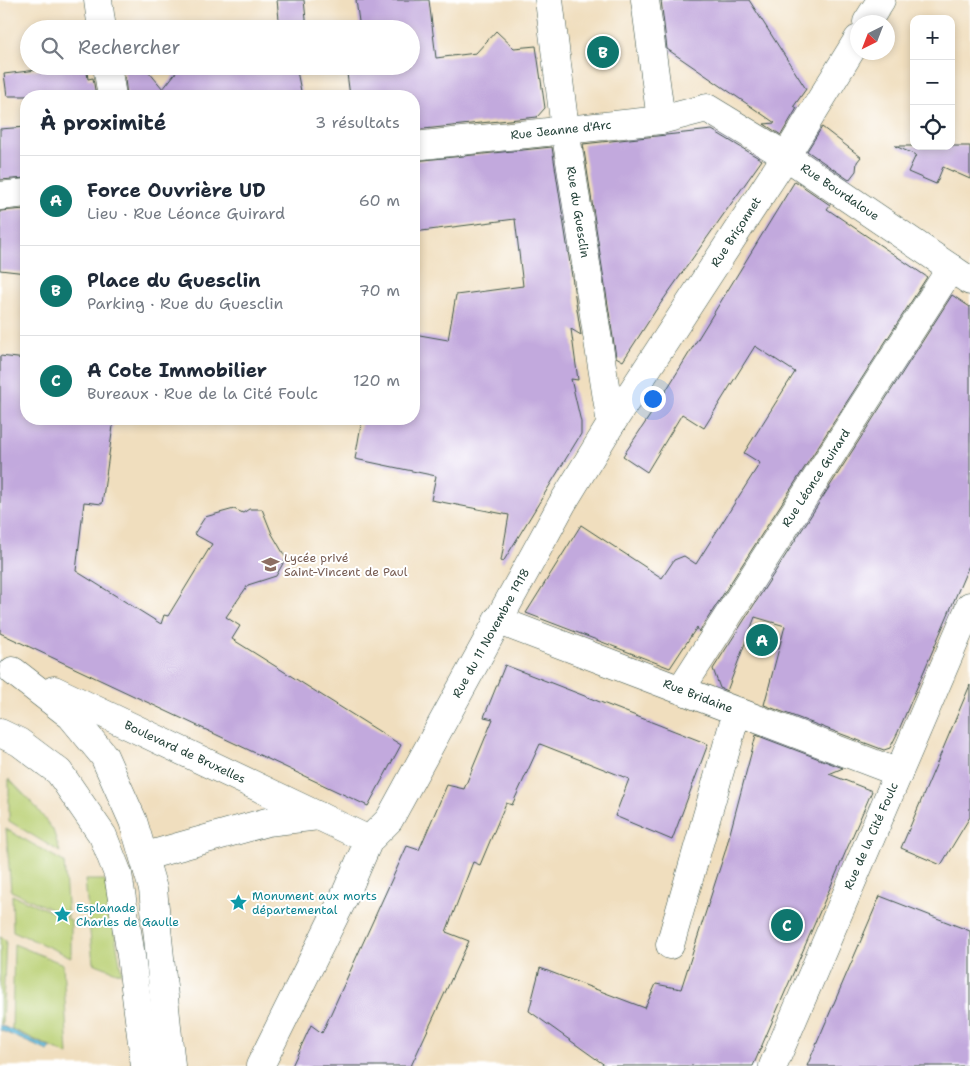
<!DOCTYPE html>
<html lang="fr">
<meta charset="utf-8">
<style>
:root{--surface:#fff;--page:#f2f2f3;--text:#1f2937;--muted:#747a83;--line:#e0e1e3;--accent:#0f766e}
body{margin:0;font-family:"Shantell Sans",sans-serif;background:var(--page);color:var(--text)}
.controls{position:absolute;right:15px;top:15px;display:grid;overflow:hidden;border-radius:10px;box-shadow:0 2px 8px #0003}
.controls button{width:45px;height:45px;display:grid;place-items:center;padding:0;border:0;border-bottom:1px solid var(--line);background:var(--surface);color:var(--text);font:25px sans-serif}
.compass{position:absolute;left:850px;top:15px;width:45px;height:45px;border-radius:50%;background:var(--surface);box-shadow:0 2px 8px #0003;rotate:222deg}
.you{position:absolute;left:652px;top:398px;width:18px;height:18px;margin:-12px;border:4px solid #fff;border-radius:50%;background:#1a73e8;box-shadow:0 0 0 8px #1a73e833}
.badge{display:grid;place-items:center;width:32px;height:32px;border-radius:50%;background:var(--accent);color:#fff;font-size:16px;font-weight:700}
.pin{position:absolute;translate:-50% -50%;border:2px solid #fff;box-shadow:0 1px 5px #0006}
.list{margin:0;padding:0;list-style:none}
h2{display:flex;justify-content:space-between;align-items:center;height:65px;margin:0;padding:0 20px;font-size:21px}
h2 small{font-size:16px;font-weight:400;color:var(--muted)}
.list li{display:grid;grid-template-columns:32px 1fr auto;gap:15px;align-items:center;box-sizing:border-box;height:90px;padding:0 20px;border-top:1px solid var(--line)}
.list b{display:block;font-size:19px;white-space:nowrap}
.list p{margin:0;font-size:16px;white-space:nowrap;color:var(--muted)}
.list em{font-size:16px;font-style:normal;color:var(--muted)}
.icon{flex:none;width:28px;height:28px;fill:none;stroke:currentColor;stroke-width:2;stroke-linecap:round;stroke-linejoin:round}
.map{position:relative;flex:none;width:970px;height:1066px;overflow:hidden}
.search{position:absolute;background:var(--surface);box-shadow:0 2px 8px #0003;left:20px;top:20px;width:400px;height:55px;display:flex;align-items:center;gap:12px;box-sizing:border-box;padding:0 18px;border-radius:28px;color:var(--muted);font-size:19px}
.panel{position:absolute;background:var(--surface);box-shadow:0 2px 8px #0003;left:20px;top:90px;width:400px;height:335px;border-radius:20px}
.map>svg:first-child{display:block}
.green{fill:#bad075;stroke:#6c8654}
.water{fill:#5eb9dc;stroke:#3e7b88}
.building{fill:#c2a9dd}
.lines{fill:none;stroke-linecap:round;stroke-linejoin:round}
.minor-casing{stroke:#3e5549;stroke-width:29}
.minor{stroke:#fff;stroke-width:28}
.labels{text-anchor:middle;stroke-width:4;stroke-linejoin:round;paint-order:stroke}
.street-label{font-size:12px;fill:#1f3d34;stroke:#fff}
.education-label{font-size:12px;fill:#785e54;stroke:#fff;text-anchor:start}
.culture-label{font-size:12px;fill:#0d838f;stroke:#fff;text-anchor:start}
</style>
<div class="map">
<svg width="970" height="1066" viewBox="0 0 970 1066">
<rect width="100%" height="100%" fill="#fff"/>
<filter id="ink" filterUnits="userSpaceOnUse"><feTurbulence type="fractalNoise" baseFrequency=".02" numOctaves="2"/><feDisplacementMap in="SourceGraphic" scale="10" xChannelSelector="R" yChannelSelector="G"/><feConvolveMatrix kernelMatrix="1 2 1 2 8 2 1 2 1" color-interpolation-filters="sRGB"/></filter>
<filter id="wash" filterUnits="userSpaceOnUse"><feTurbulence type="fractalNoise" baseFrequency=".0096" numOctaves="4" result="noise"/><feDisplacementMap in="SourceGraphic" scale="20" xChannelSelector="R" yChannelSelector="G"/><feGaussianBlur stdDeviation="1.12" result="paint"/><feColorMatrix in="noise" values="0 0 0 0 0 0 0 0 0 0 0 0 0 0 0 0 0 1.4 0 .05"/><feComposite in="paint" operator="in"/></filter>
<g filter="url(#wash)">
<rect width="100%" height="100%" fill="#f0debe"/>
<g class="green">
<polygon points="9,779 35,806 53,830 60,852 9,821"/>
<polygon points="6,829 64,862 68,917 11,891"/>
<polygon points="85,880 105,880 122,974 93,963"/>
<polygon points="12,895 71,920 71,957 13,931"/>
<polygon points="0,937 6,940 2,1024 0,1023"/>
<polygon points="14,944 63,964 68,1055 12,1029"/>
</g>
<polygon class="water" points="0,1025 50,1048 48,1051 0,1030"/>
<g id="blocks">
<g class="building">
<polygon points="277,0 304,0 307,29 280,29"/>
<polygon points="356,0 429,0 436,58 476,53 496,31 514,48 536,46 545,108 537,117 414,130 414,96 350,96 346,66 411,66 411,29 360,29"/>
<polygon points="661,0 749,0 806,89 794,106 797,108 781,135 764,124 775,123 667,49"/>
<polygon points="70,66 86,66 88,79 93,78 96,96 7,96 4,74"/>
<polygon points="144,66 163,89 181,66 296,66 302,96 127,96 124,71"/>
<polygon points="26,127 26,178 0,180 0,129"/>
<polygon points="822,127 861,157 857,162 856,171 849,180 807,151"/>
<polygon points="712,130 762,160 656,310 623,361 616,357 583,144"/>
<polygon points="895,146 970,146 970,179 943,167 936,184 908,172 916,155"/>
<polygon points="552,147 581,335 571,329 578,380 571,379 581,422 581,434 503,562 501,561 509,515 431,500 436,476 355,459 362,419 414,419 414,334 448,340 456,295 523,286 515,219 414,232 414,161"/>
<polygon points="795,181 830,205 827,209 927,277 699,632 697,627 670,668 526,613 581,525 662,578 674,560 684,556 696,564 760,463 744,453 795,372 755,346 704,428 682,414 647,472 623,456 659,402"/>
<polygon points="26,209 26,273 0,270 0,211"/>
<polygon points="952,295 970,307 970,563 898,732 890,748 884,750 764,705 785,626 755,617 727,691 720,688 713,669"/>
<polygon points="0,356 26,359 26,419 114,419 102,504 84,502 76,571 161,624 164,615 168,616 212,544 194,534 205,517 234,509 243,513 249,509 262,509 272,534 286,558 276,576 248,585 226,617 240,626 232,639 401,745 368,806 0,633"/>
<polygon points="505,665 708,744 672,840 615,816 629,779 540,744 512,805 506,803 480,865 473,862 446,932 469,941 411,1066 292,1066 311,1025 322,1033 407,846 419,850 447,785 464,789 493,719 484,717"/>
<polygon points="970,685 970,817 941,865 901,848"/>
<polygon points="756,735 843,768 829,774 872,791 753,1066 606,1066 529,1011 540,968 645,1008 656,984 681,989 725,852"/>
<polygon points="880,896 970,931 970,1066 807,1066"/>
</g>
</g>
</g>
<g filter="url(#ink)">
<use href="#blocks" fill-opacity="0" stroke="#3e5549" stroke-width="1"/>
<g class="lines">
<defs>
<g id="minor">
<polyline points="98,0 102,29"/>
<polyline points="549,0 565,129 611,424"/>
<polyline points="645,0 661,120"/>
<polyline points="867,22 881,0"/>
<polyline points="107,66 112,96"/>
<polyline points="414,146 661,120 707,108 786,156 970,281"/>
<polyline points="0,196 26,193"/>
<polyline points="497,620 886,768 898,775"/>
<polyline points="13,671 71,716 104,756 133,821 153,889 171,1066"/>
<polyline points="681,689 951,268"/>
<polyline points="54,690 369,840"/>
<polyline points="0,733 19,742 59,772 103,836 118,874 131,956 145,1066"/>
<polyline points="153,854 267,822 319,816"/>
<polyline points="670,945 737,711"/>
<polyline points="260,1066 346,893 369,840 389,820 562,504 611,424 786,156 858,39"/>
<polyline points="773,1066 970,606"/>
</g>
</defs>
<use href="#minor" class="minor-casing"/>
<use href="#minor" class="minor"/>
</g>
</g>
<defs>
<symbol id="school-bare" viewBox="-9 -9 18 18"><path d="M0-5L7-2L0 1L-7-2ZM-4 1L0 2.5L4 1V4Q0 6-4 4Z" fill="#8d6e63" stroke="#fff" stroke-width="2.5" paint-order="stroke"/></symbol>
<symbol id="sight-bare" viewBox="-9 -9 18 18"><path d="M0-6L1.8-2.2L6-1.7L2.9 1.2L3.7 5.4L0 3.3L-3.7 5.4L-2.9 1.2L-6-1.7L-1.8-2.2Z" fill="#0f9aa8" stroke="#fff" stroke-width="2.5" paint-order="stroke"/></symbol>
</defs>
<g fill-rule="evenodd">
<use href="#school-bare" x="258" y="552" width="25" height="25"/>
<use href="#sight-bare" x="226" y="890" width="25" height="25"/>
<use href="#sight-bare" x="50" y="902" width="25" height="25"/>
</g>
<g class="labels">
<g class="street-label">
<text transform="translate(561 130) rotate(-6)" y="4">Rue Jeanne d'Arc</text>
<text transform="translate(840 192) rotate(34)" y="4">Rue Bourdaloue</text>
<text transform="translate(578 212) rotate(81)" y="4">Rue du Guesclin</text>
<text transform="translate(736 232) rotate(-57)" y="4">Rue Briçonnet</text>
<text transform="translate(816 478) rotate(-57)" y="4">Rue Léonce Guirard</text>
<text transform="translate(491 633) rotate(-61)" y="4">Rue du 11 Novembre 1918</text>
<text transform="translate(698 696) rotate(21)" y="4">Rue Bridaine</text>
<text transform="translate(185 752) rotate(25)" y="4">Boulevard de Bruxelles</text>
<text transform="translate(871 836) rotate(-66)" y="4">Rue de la Cité Foulc</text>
</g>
<g class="education-label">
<text x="284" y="562">Lycée privé<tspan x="284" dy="14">Saint-Vincent de Paul</tspan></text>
</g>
<g class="culture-label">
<text x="252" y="900">Monument aux morts<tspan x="252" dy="14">départemental</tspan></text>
<text x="76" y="912">Esplanade<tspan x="76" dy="14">Charles de Gaulle</tspan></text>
</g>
</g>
</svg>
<div class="controls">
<button>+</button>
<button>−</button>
<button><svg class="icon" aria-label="locate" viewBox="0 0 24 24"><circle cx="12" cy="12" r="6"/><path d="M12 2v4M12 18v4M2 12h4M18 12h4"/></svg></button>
</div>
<svg class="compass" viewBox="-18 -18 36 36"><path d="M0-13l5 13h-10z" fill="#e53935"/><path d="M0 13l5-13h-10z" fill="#747a83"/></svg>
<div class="you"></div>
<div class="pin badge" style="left:762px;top:640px">A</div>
<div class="pin badge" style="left:603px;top:52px">B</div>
<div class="pin badge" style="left:787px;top:925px">C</div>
<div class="search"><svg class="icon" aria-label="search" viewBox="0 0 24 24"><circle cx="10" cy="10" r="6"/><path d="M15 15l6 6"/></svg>Rechercher</div>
<section class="panel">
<h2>À proximité<small>3 résultats</small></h2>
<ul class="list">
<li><span class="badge">A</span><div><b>Force Ouvrière UD</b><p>Lieu · Rue Léonce Guirard</p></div><em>60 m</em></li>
<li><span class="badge">B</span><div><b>Place du Guesclin</b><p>Parking · Rue du Guesclin</p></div><em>70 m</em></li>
<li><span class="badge">C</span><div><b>A Cote Immobilier</b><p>Bureaux · Rue de la Cité Foulc</p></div><em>120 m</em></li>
</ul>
</section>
</div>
